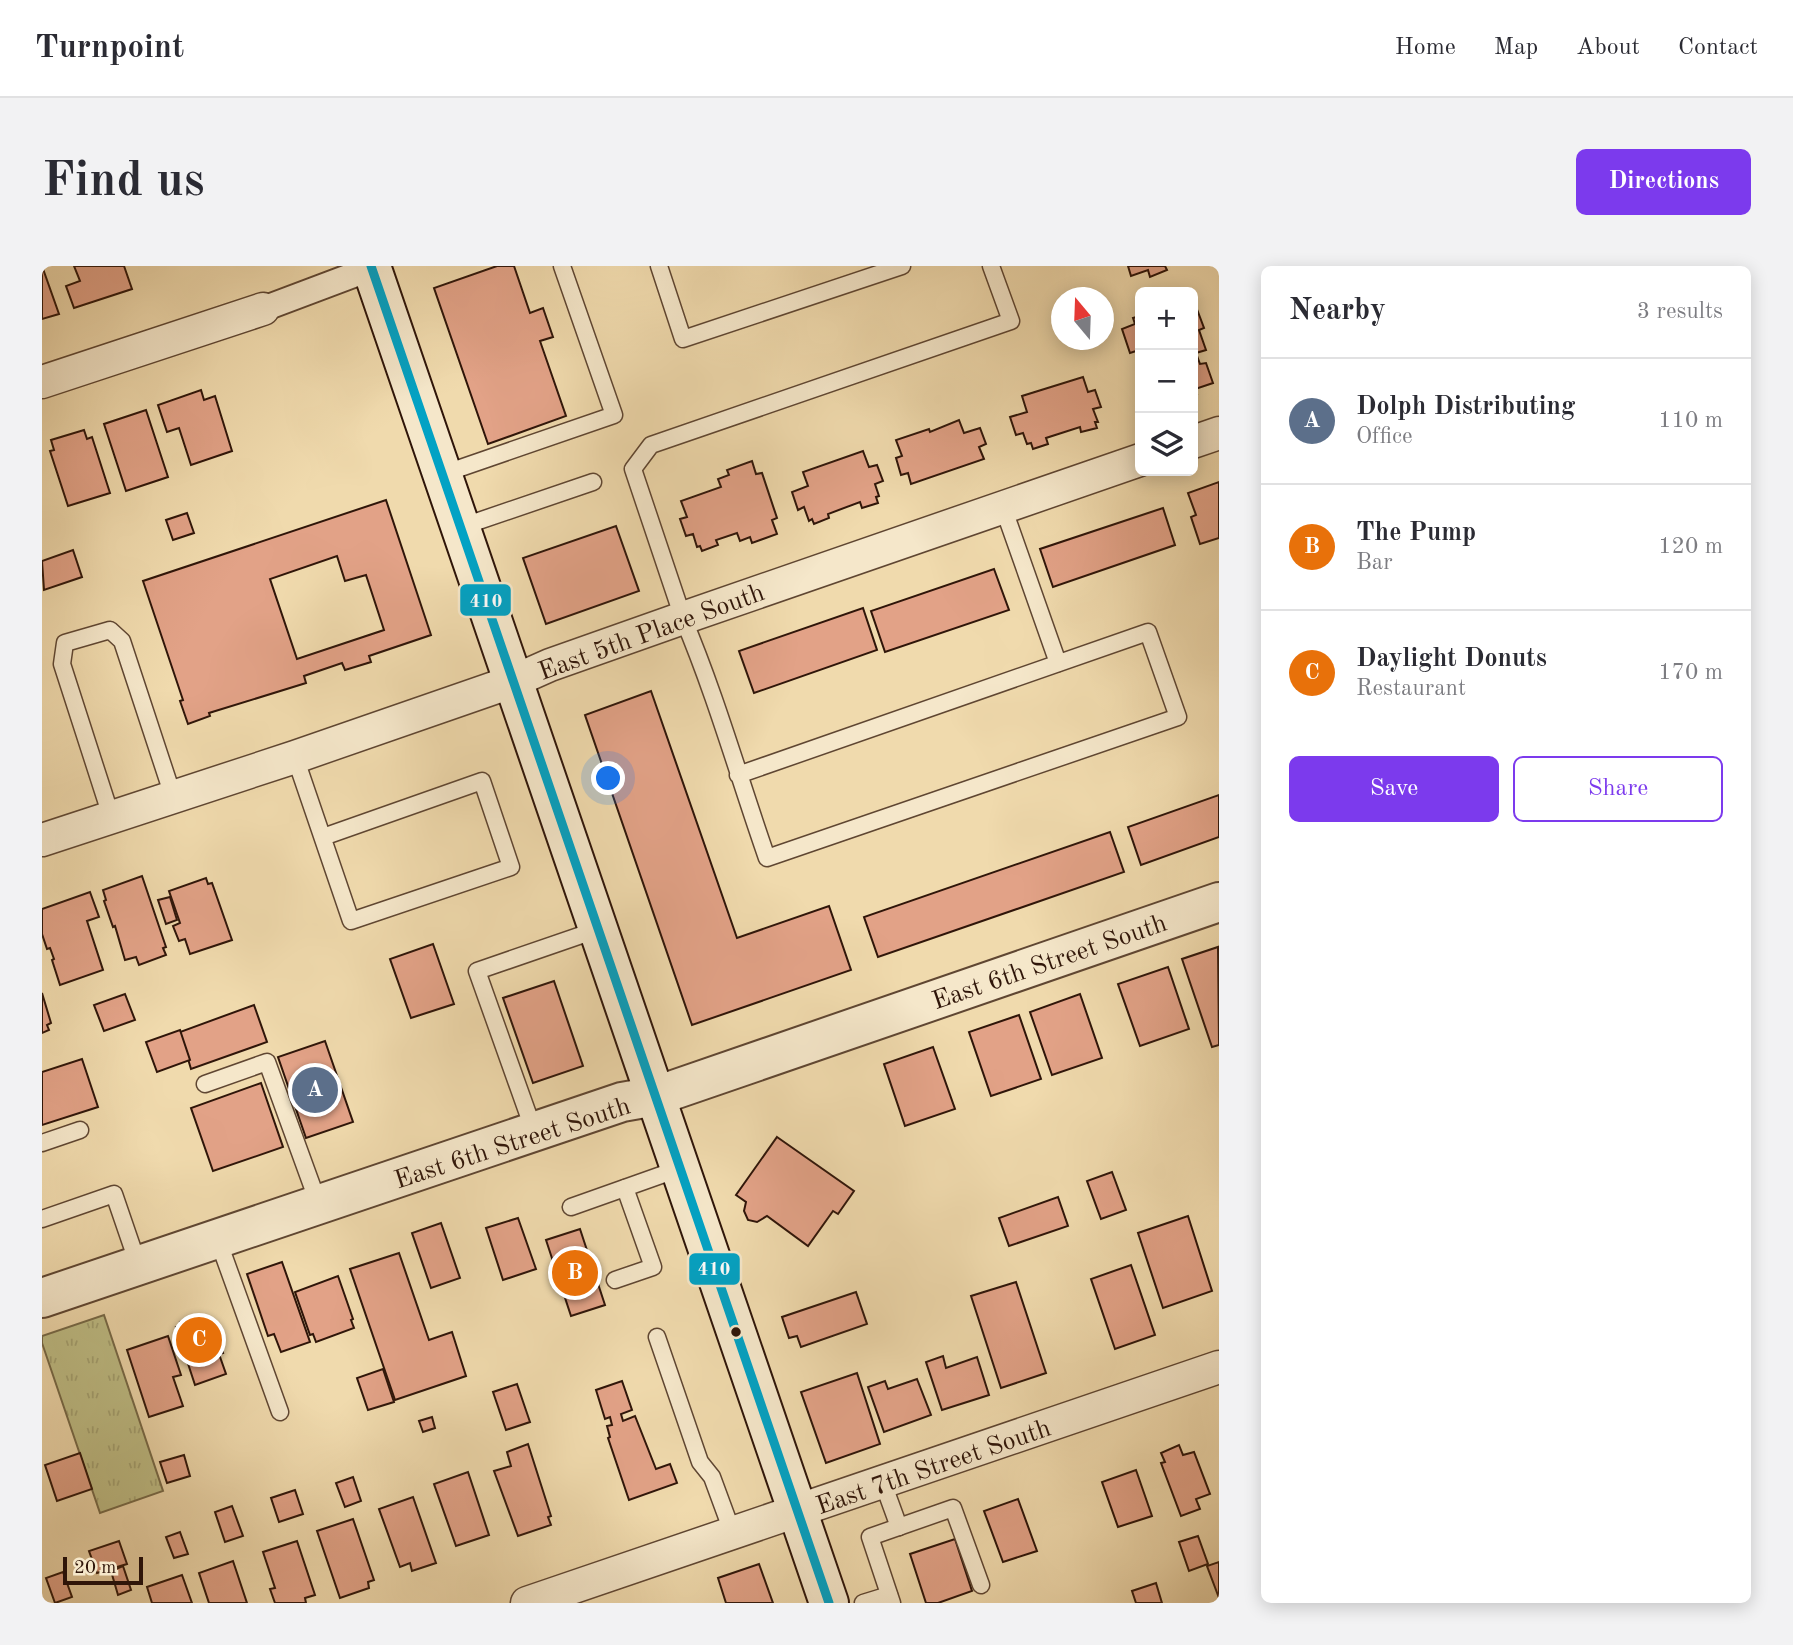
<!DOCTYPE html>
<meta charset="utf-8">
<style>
:root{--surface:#fff;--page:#f2f2f3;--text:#2b2b33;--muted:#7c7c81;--line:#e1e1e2;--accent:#7c3aed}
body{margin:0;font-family:"Old Standard TT",serif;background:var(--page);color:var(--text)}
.controls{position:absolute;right:21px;top:21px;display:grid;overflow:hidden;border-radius:10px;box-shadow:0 4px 18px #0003}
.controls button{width:63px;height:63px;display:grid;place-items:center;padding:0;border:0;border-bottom:2px solid var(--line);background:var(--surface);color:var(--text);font:35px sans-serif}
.compass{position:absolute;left:1009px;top:21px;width:63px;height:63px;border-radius:50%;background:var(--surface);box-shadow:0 4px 18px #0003;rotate:341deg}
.scale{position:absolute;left:21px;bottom:18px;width:80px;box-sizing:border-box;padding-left:7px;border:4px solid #2f1509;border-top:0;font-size:19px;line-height:24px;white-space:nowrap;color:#2f1509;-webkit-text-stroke:5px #f5e7ca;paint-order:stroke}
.you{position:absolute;left:567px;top:513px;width:24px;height:24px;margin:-18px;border:5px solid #fff;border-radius:50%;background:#1a73e8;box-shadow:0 0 0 10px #1a73e833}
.badge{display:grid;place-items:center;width:46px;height:46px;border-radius:50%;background:var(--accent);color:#fff;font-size:23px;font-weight:700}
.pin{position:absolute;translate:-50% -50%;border:4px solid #fff;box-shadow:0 2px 7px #0006}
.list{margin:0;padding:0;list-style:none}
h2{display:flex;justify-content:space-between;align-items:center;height:91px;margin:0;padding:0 28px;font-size:30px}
h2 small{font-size:23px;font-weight:400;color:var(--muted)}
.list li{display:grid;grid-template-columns:46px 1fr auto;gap:21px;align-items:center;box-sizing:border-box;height:126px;padding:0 28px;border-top:2px solid var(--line)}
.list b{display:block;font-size:26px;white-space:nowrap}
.list p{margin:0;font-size:23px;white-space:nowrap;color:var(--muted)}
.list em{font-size:23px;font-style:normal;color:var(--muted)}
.actions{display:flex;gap:14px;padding:21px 28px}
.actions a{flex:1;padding:16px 0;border:2px solid var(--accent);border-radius:10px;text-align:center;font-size:24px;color:var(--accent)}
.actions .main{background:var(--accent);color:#fff}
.icon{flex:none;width:38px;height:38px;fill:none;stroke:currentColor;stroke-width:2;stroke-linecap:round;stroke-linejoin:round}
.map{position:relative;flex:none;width:1177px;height:1337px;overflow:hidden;border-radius:10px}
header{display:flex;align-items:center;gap:42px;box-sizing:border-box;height:98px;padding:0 35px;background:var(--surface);border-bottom:2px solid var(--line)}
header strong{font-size:33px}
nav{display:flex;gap:38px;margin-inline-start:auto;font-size:24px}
.intro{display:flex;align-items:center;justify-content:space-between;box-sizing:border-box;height:168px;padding:0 42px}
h1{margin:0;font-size:49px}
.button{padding:18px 32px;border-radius:10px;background:var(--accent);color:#fff;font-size:24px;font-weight:700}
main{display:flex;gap:42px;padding:0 42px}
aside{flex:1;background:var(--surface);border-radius:10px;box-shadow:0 4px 18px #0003}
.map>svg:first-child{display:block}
.grass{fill:url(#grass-tufts);stroke:#776a48;stroke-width:2}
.building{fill:#e2a287;stroke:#2f1509;stroke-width:2;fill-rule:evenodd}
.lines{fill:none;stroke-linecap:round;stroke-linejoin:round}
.service-casing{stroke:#5f4632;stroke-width:19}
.pedestrian-casing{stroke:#5f4632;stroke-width:28}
.minor-casing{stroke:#5f4632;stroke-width:35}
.tertiary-casing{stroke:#5f4632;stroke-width:42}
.secondary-casing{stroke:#2f1509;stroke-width:42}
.service{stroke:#f5e7ca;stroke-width:16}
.pedestrian{stroke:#f5e7ca;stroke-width:24}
.minor{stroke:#f5e7ca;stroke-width:32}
.tertiary{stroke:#f5e7ca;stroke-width:38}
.secondary{stroke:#f5e7ca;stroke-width:38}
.bus-1-casing{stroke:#f5e7ca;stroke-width:14}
.bus-1{stroke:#02a2c4;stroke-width:9}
.bus-dot{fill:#2f1509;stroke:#f5e7ca;stroke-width:2.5}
.labels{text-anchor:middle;stroke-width:7;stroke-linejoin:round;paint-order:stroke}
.street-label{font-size:26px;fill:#2f1509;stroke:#f5e7ca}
.line-badge{stroke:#f5e7ca;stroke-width:2.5}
.badge-label{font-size:19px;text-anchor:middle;font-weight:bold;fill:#fff}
</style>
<header>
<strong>Turnpoint</strong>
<nav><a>Home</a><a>Map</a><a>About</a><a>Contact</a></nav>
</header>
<div class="intro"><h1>Find us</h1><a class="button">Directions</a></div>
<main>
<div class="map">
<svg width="1177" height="1337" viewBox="0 0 1177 1337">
<defs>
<pattern id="grass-tufts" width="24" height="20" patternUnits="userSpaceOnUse" patternTransform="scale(1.75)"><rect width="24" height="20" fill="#bfbe86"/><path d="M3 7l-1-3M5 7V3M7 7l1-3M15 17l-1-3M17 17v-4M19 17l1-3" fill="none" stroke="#a4a272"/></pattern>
</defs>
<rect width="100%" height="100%" fill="#f0daad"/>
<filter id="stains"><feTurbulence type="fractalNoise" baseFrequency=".00286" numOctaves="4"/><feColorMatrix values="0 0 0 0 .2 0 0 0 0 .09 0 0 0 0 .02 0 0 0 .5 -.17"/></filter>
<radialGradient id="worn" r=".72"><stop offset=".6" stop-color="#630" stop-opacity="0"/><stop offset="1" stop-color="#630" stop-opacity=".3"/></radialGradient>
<polygon class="grass" points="62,1049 121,1225 58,1247 0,1077 0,1070"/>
<g class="building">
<polygon points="0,0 17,48 0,53"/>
<polygon points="32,0 82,0 90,23 32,42 24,20 38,15"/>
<polygon points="455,0 472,0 488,47 501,42 511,71 498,75 524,150 446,178 392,22"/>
<polygon points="1086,0 1123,0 1125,4 1108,11 1106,4 1089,10"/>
<polygon points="1153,38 1162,62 1157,64 1164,84 1154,87 1158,98 1164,97 1171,117 1153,123 1155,128 1151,130 1151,39"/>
<polygon points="1098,50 1098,95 1097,95 1094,85 1088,87 1080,63 1093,58 1091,52"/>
<polygon points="1041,111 1046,126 1053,124 1059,141 1051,143 1056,156 1053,156 1055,162 1039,166 1038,161 1004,172 1006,178 991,183 989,177 985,178 981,167 974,169 968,151 985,146 980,130"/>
<polygon points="159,124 162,134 173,130 190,185 149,199 137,162 125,166 116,139"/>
<polygon points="104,144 126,211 84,225 62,158"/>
<polygon points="917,154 922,167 938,162 944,178 937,181 942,193 869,218 866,207 859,209 854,192 860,190 854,174 887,163 888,166"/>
<polygon points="42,164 45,173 50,171 68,227 26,240 8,185 12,184 9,174"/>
<polygon points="821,185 827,201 835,199 841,215 833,218 837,230 834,231 836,237 820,242 818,236 786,248 787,252 772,258 770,253 767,255 762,241 756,244 750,226 766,220 761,206"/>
<polygon points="710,195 714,208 720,207 735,252 730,254 735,268 710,277 708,271 698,275 695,267 674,274 676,279 660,285 658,280 655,281 651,268 644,270 638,253 645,251 639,235 679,221 676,213 687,209 685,204"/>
<polygon points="1177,216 1177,272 1158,278 1149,251 1154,249 1146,227"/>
<path d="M344 234 389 369 327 390 329 396 303 404 300 397 262 410 264 417 167 447 168 450 146 458 138 435 141 434 101 315ZM295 290 303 315 324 309 342 364 255 393 228 313Z"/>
<polygon points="1121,242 1133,279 1011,321 998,283"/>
<polygon points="145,247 152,267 131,274 124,254"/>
<polygon points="574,260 597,325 504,358 481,292"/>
<polygon points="31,284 40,311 2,324 0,295"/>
<polygon points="952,303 967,344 843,386 829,345"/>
<polygon points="821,342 835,384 712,427 697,385"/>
<polygon points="609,425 695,672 787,640 809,704 650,759 543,449"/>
<polygon points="1177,529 1177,571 1099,599 1086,561"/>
<polygon points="1068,566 1082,606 836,691 822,651"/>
<polygon points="100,610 124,681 121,682 124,689 97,699 94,691 83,694 73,660 71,661 62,635 64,634 61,624"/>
<polygon points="164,612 166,618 170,617 190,674 148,688 143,673 137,675 131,660 138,657 127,625"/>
<polygon points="48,626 57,651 45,655 61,704 18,719 10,694 12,693 8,682 5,683 0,668 0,643"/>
<polygon points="128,631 135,654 124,658 116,634"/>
<polygon points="391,678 412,738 369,752 348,693"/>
<polygon points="1176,681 1177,779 1170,781 1140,693"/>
<polygon points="1126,701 1147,763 1098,780 1076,718"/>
<polygon points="512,715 541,800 491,817 461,732"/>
<polygon points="0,727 9,757 5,759 7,764 0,767"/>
<polygon points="83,728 93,754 62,765 52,739"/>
<polygon points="1038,728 1060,792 1010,809 988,746"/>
<polygon points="212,739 225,776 149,803 138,766"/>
<polygon points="977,749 999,813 949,830 927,766"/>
<polygon points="138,764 148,794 115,806 104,776"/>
<polygon points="283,775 311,856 264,872 236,791"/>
<polygon points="891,781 913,843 863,860 842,798"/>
<polygon points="40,793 56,841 0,859 0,806"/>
<polygon points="219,817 241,881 171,905 149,842"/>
<polygon points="735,871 812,925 796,948 791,945 766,980 725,950 715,956 706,954 702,945 704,936 694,929"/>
<polygon points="1070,906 1084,944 1059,953 1045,915"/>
<polygon points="1016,931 1026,960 967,980 957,952"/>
<polygon points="1146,950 1170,1025 1121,1042 1096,967"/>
<polygon points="476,952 494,1003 461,1014 444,962"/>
<polygon points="399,957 418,1012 389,1022 370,967"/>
<polygon points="538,963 563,1039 529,1050 504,974"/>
<polygon points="357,987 387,1074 410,1066 424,1110 353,1134 308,1003"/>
<polygon points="240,996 268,1076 239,1086 232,1068 226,1070 205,1008"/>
<polygon points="1089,999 1113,1069 1073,1083 1049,1013"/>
<polygon points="296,1010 311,1053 309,1054 312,1062 274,1076 271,1068 268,1069 253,1026"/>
<polygon points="974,1016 1004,1107 959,1122 929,1030"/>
<polygon points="814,1026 825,1058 759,1081 755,1070 747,1072 740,1051"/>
<polygon points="158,1049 159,1053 164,1051 167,1057 171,1056 181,1087 177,1088 184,1108 153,1119 134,1061 139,1060 138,1056"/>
<polygon points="126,1070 139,1109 131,1111 141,1140 107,1151 85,1084"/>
<polygon points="901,1090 904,1102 935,1091 947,1129 900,1144 884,1096"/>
<polygon points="341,1103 352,1136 326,1144 315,1112"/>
<polygon points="815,1107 838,1178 784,1197 759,1126"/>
<polygon points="875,1113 889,1149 842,1166 826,1121 843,1115 846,1123"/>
<polygon points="580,1115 590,1144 579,1148 581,1155 593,1150 614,1203 628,1198 635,1217 587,1234 566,1172 568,1171 565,1160 570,1159 568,1151 563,1153 554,1124"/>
<polygon points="475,1118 488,1156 464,1164 451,1126"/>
<polygon points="390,1151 393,1162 381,1166 377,1155"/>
<polygon points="486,1178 509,1250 506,1251 509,1259 476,1270 452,1205 469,1200 465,1186"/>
<polygon points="1137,1179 1141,1189 1152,1186 1168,1228 1154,1233 1158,1243 1139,1250 1119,1197 1123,1196 1119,1187"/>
<polygon points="38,1187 50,1223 15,1235 3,1199"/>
<polygon points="142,1189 148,1210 125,1217 118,1196"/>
<polygon points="1094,1204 1110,1250 1076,1261 1060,1216"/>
<polygon points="426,1206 447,1269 414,1280 392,1218"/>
<polygon points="311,1211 319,1235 303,1241 294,1217"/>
<polygon points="253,1224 261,1248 237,1256 229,1232"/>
<polygon points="371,1231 394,1297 370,1305 368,1297 358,1301 337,1243"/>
<polygon points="976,1233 995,1285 961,1296 942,1245"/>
<polygon points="190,1240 201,1270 183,1276 173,1246"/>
<polygon points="311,1253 332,1314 326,1316 327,1322 298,1332 275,1265"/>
<polygon points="138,1266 146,1288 132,1292 124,1271"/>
<polygon points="1156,1270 1166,1298 1147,1305 1137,1276"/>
<polygon points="913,1273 930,1325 896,1337 884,1337 868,1288"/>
<polygon points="77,1275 85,1298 55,1307 47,1285"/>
<polygon points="255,1275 273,1329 263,1332 264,1337 233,1337 228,1323 233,1322 221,1286"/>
<polygon points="191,1295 205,1337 167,1337 157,1307"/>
<polygon points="1177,1296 1177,1332 1165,1300"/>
<polygon points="717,1298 731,1337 684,1337 676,1312"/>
<polygon points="81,1300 89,1324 76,1329 69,1305"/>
<polygon points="21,1306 30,1331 13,1337 4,1312"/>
<polygon points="140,1309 150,1337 110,1337 105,1321"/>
<polygon points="1114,1317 1120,1337 1094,1337 1090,1325"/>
</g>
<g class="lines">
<defs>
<g id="service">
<polyline points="617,0 641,73 860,0"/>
<polyline points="401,208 572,149 520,0"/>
<polyline points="961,241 1016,397"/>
<polyline points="419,261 551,216"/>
<polyline points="253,491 309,655 469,601 440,515 281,571"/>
<path d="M696 509 1106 366 1136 451 725 592C697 512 674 430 641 352L591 203 609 179 969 55 949 0"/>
<polyline points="69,550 20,398 23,377 68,364 80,375 131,530"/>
<polyline points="163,818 225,796 277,939"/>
<polyline points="492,865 435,705 557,663"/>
<polyline points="0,877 38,864"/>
<polyline points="529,941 639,902"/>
<polyline points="0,953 72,928 97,1001"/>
<polyline points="176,974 238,1146"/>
<polyline points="573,1014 611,1001 583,922"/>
<polyline points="615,1071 658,1196 670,1211 691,1268"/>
<polyline points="841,1217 857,1261"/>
<polyline points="821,1337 847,1329"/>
<polyline points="850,1337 828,1271 911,1242 939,1319"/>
</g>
<polyline id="pedestrian" points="221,43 330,2"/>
<g id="minor">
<polyline points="0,116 221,43"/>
<polyline points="1151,176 1177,167"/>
<polyline points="0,574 253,491 472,415 508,399 641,352 1098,194"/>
<polyline points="485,1337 1177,1101"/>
</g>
<polyline id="tertiary" points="0,1032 580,836 614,830 1177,636"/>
<polyline id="secondary" points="329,0 787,1337"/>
</defs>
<use href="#service" class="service-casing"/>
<use href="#pedestrian" class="pedestrian-casing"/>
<use href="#minor" class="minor-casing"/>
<use href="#tertiary" class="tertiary-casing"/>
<use href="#secondary" class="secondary-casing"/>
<use href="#service" class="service"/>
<use href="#pedestrian" class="pedestrian"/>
<use href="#minor" class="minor"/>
<use href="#tertiary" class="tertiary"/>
<use href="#secondary" class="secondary"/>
<defs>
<polyline id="bus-1" points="329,0 787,1337"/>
</defs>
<use href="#bus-1" class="bus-1-casing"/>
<use href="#bus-1" class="bus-1"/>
</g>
<circle class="bus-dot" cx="694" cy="1066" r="6"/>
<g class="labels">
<g class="street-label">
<text transform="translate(609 365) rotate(-20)" y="9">East 5th Place South</text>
<text transform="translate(1007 695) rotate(-19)" y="9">East 6th Street South</text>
<text transform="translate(470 876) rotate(-18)" y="9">East 6th Street South</text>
<text transform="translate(891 1200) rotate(-19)" y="9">East 7th Street South</text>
</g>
</g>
<g class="line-badge">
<rect x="417" y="317" width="53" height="34" rx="7" fill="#02a2c4"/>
<rect x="646" y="986" width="53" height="34" rx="7" fill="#02a2c4"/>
</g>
<g class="badge-label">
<text x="444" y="341">410</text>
<text x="672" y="1009">410</text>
</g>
<rect width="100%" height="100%" filter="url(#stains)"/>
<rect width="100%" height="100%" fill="url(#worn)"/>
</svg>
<div class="controls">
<button>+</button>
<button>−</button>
<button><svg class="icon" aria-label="layers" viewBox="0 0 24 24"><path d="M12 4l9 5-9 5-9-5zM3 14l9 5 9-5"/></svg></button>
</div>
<svg class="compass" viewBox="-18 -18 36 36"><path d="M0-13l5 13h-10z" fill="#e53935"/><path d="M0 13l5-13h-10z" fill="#7c7c81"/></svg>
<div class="scale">20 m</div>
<div class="you"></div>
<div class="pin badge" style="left:273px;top:824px;background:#5c6f8a">A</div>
<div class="pin badge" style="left:533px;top:1007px;background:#e8710a">B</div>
<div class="pin badge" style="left:157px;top:1074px;background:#e8710a">C</div>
</div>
<aside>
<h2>Nearby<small>3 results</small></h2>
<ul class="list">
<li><span class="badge" style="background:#5c6f8a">A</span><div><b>Dolph Distributing</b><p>Office</p></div><em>110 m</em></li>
<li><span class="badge" style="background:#e8710a">B</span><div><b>The Pump</b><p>Bar</p></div><em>120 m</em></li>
<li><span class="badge" style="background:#e8710a">C</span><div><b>Daylight Donuts</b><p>Restaurant</p></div><em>170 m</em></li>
</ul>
<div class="actions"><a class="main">Save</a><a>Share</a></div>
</aside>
</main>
